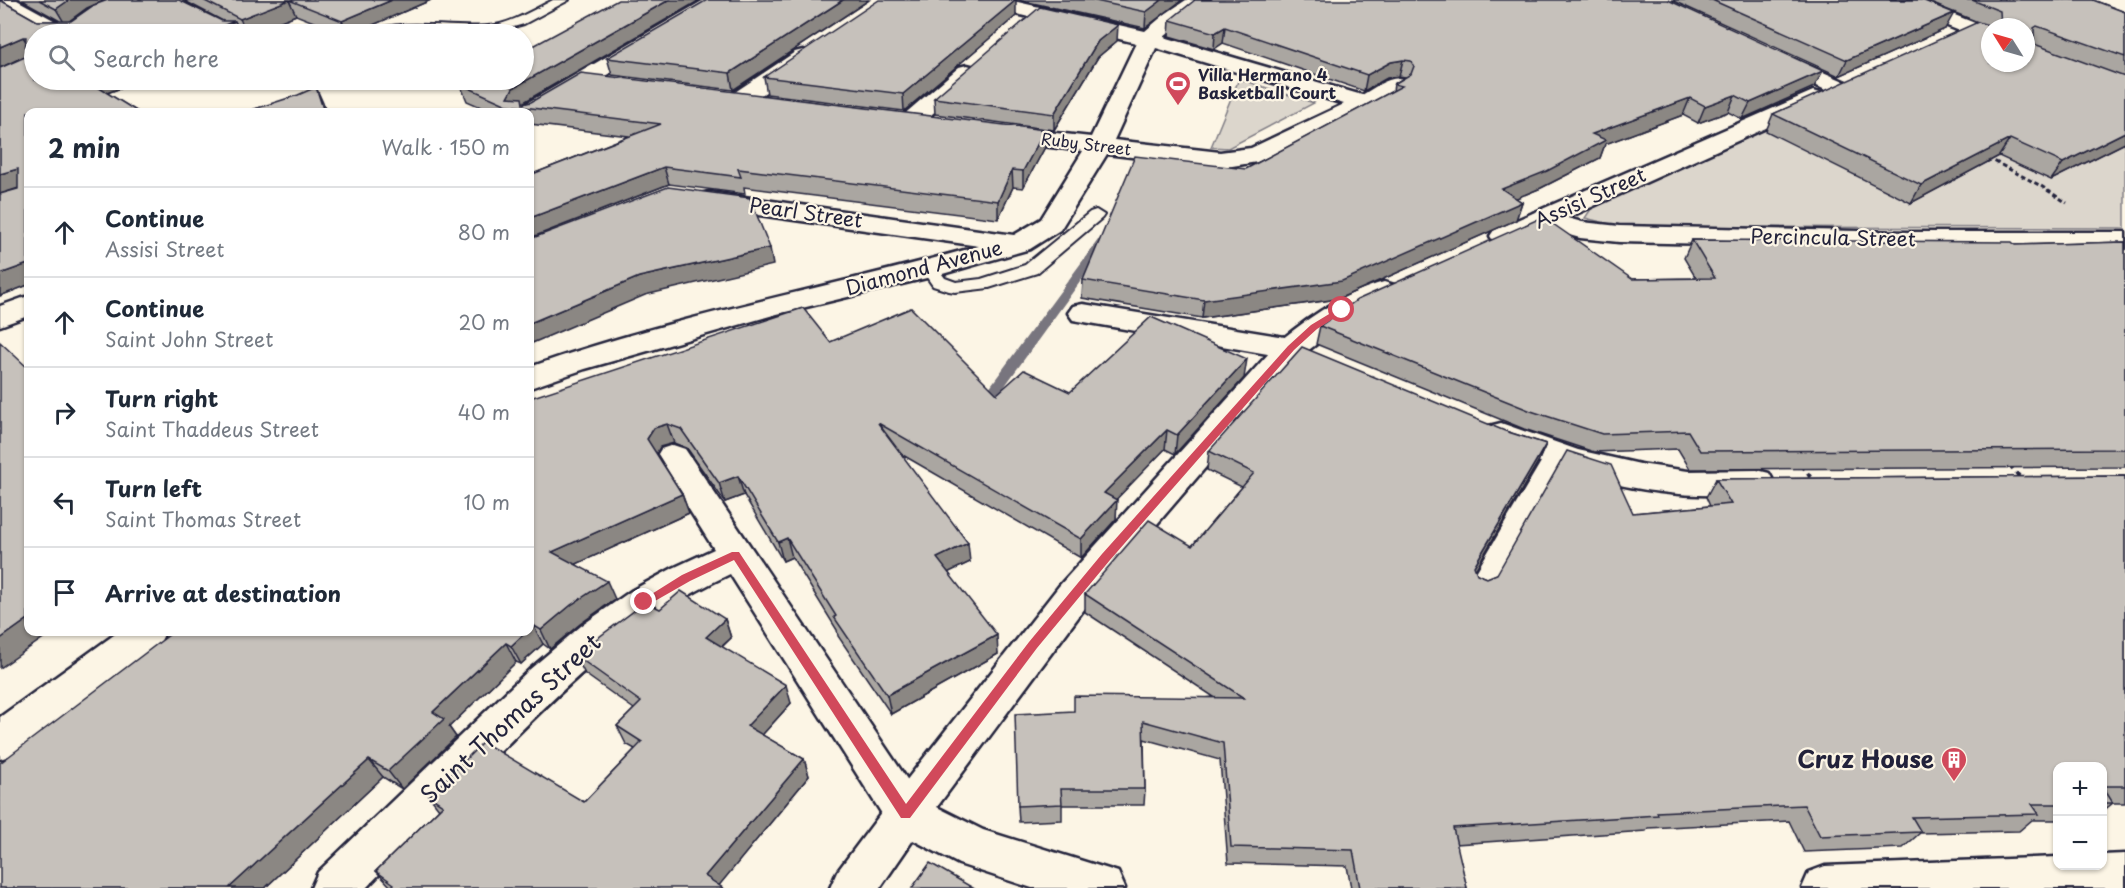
<!DOCTYPE html>
<meta charset="utf-8">
<style>
:root{--surface:#fff;--page:#f6f6f7;--text:#1f2937;--muted:#747a83;--line:#e0e1e3}
body{margin:0;font-family:"Playpen Sans",sans-serif;background:var(--page);color:var(--text)}
.controls{position:absolute;right:18px;bottom:18px;display:grid;overflow:hidden;border-radius:12px;box-shadow:0 2px 4px #0004}
.controls button{width:54px;height:54px;display:grid;place-items:center;padding:0;border:0;border-bottom:2px solid var(--line);background:var(--surface);color:var(--text);font:30px sans-serif}
.compass{position:absolute;left:1981px;top:18px;width:54px;height:54px;border-radius:50%;background:var(--surface);box-shadow:0 2px 4px #0004;rotate:307deg}
.stop{position:absolute;width:18px;height:18px;margin:-14px;border:4px solid #d1495b;border-radius:50%;background:#fff}
.stop.end{background:#d1495b;border-color:#fff;box-shadow:0 2px 6px #0008}
.list{margin:0;padding:0;list-style:none}
h2{display:flex;justify-content:space-between;align-items:center;height:78px;margin:0;padding:0 24px;font-size:26px}
h2 small{font-size:20px;font-weight:400;color:var(--muted)}
.list li{display:grid;grid-template-columns:39px 1fr auto;gap:18px;align-items:center;box-sizing:border-box;height:90px;padding:0 24px;border-top:2px solid var(--line)}
.list b{display:block;font-size:22px;white-space:nowrap}
.list p{margin:0;font-size:20px;white-space:nowrap;color:var(--muted)}
.list em{font-size:20px;font-style:normal;color:var(--muted)}
.icon{flex:none;width:33px;height:33px;fill:none;stroke:currentColor;stroke-width:2;stroke-linecap:round;stroke-linejoin:round}
.map{position:relative;flex:none;width:2125px;height:888px;overflow:hidden}
.search{position:absolute;background:var(--surface);box-shadow:0 2px 4px #0004;left:24px;top:24px;width:510px;height:66px;display:flex;align-items:center;gap:15px;box-sizing:border-box;padding:0 21px;border-radius:33px;color:var(--muted);font-size:22px}
.panel{position:absolute;background:var(--surface);box-shadow:0 2px 4px #0004;left:24px;top:108px;width:510px;height:528px;border-radius:12px}
.map>svg:first-child{display:block}
.green{fill:#dcd6cc;stroke:#7f7c84;stroke-width:1.5}
.lines{fill:none;stroke-linecap:round;stroke-linejoin:round}
.stream{fill:#78757e;fill-rule:evenodd}
.service-casing{stroke:#22223b;stroke-width:4}
.minor-casing{stroke:#22223b;stroke-width:5}
.tertiary-casing{stroke:#22223b;stroke-width:5}
.path-far1{stroke:#22223b;stroke-width:3;stroke-dasharray:4.5 3;stroke-linecap:butt}
.path{stroke:#22223b;stroke-width:4;stroke-dasharray:5 4.5;stroke-linecap:butt}
.service{fill:#fcf5e5;fill-rule:evenodd}
.minor{fill:#fcf5e5;fill-rule:evenodd}
.tertiary{fill:#fcf5e5;fill-rule:evenodd}
.wall{fill:#aaa6a1;stroke:#22223b;stroke-width:1.5;fill-rule:evenodd}
.shaded-wall{fill:#8b8783;stroke:#22223b;stroke-width:1.5}
.building{fill:#c6c1bb;stroke:#22223b;stroke-width:1.5}
.route{fill:#d1495b}
.labels{text-anchor:middle;stroke-width:4.5;stroke-linejoin:round;paint-order:stroke}
.far-poi-label{font-size:16px;font-weight:bold;fill:#22223b;stroke:#fcf5e5;text-anchor:start}
.far-street-label{font-size:16px;fill:#22223b;stroke:#fcf5e5}
.street-label{font-size:20px;fill:#22223b;stroke:#fcf5e5}
.near-street-label{font-size:24px;fill:#22223b;stroke:#fcf5e5}
.near-poi-label{font-size:24px;font-weight:bold;fill:#22223b;stroke:#fcf5e5;text-anchor:end}
</style>
<div class="map">
<svg width="2125" height="888" viewBox="0 0 2125 888">
<rect width="100%" height="100%" fill="#fcf5e5"/>
<filter id="ink" filterUnits="userSpaceOnUse"><feTurbulence type="fractalNoise" baseFrequency=".0167" numOctaves="2"/><feDisplacementMap in="SourceGraphic" scale="12" xChannelSelector="R" yChannelSelector="G"/><feConvolveMatrix kernelMatrix="1 2 1 2 8 2 1 2 1" color-interpolation-filters="sRGB"/></filter>
<g filter="url(#ink)">
<g class="green">
<polygon points="1976,39 1990,63 2026,63 2125,125 2125,228 1622,227 1585,218 1595,203"/>
<polygon points="1239,79 1314,103 1228,148 1211,147"/>
</g>
<g class="lines">
<polygon class="stream" points="1107,237 1113,241 1106,246 999,394 989,394 987,391 989,388 1098,240"/>
<defs>
<g id="service">
<path d="M553 0H569L524 24 489 34 409 32 393 34H368C386 17 462 29 488 26 511 24 533 10 553 0Z"/>
<polygon points="1096,210 1104,215 1102,218 1037,273 989,288 955,292 949,291 933,286 921,269 923,265 935,265 945,278 956,282 981,279 1025,265 1090,212"/>
<polygon points="1555,448 1562,450 1565,455 1488,591 1480,594 1472,591 1469,585 1472,579 1548,450"/>
</g>
<g id="minor">
<polygon points="0,0 17,0 70,29 73,34 47,34 0,7"/>
<polygon points="704,0 729,0 726,4 536,117 530,119 530,112 516,112 520,107"/>
<path d="M972 0H1009L1145 31 1165 14 1186 0H1210L1164 37 1362 95C1376 87 1389 75 1405 79L1408 84 1405 89 1373 108 1257 162 1220 168 1107 154 1060 230 1030 249 939 275 777 314 585 369 530 388V367C676 315 830 288 979 246L709 208 700 206 696 200 700 194 709 192 1014 235 1041 219 1083 151 1002 141 993 139 990 134 993 129 1002 127 1091 137 1136 43 975 4ZM1156 48 1344 104 1251 148 1220 152 1114 140Z"/>
<polygon points="803,50 811,52 814,57 811,62 745,106 737,108 729,106 725,101 729,96 795,52"/>
<polygon points="1777,52 1846,82 1849,87 1846,92 1838,94 1830,92 1769,64 1766,59 1769,54"/>
<polygon points="967,65 975,67 978,72 975,77 917,127 909,129 901,127 897,122 901,117 959,67"/>
<polygon points="1542,211 1582,222 1619,226 1909,232 2125,232 2125,248 1909,248 1619,242 1580,238 1533,225 1529,219 1533,213"/>
<polygon points="28,296 28,316 0,326 0,306"/>
<polygon points="1083,304 1291,338 1302,341 1306,348 1302,355 1291,358 1073,320 1068,313 1073,306"/>
<path d="M673 445 685 449 921 800 928 814 921 828 906 834 891 828 730 574C633 619 568 683 494 758 451 801 408 845 366 888H311L318 872 529 670 581 626 631 591 673 568 714 549 656 457 661 449Z"/>
<polygon points="118,632 165,632 160,643 15,754 0,759 0,717"/>
<polygon points="2125,854 2125,888 1802,888 1809,872 1825,866 2058,857 2058,866 2102,866 2102,855"/>
</g>
<g id="tertiary">
<polygon points="1889,0 1917,0 1990,29 1990,43 1892,4"/>
<polygon points="1813,91 1821,93 1825,98 1821,103 1514,242 1504,244 1494,242 1490,236 1494,230"/>
<path d="M1384 282 1394 285 1398 291 1394 297 1346 322 1302 355 1085 608 937 807 983 830 1118 872 1125 888H1032L959 864 913 840 880 888H830L837 872 891 800 1059 586 1280 341C1310 316 1346 292 1384 282Z"/>
<path d="M1501 423 1578 450 1640 464 1688 471 1757 470 1769 473 1774 482 1769 491C1754 495 1739 495 1724 495 1643 498 1564 473 1489 442L1485 434 1489 426Z"/>
</g>
</defs>
<use href="#service" class="service-casing"/>
<use href="#minor" class="minor-casing"/>
<use href="#tertiary" class="tertiary-casing"/>
<polyline class="path-far1" points="1988,158 2041,186 2067,203"/>
<g class="path">
<polyline points="2119,464 2125,471"/>
<polyline points="1802,465 1813,481"/>
<polyline points="2010,465 2022,480"/>
</g>
<use href="#service" class="service"/>
<use href="#minor" class="minor"/>
<use href="#tertiary" class="tertiary"/>
</g>
<g class="wall">
<polygon points="0,0 37,21 60,21 22,0 106,0 87,8 69,21 71,21 94,5 108,0 179,0 223,21 183,0 431,0 352,34 344,34 296,15 248,34 239,29 242,34 34,34 34,80 137,80 138,82 107,93 138,112 28,112 28,285 0,296 0,194 18,189 0,194 0,68 25,57 25,56 0,68"/>
<polygon points="700,0 524,102 524,104 1045,130 1045,147 1023,188 1013,187 998,219 744,187 745,194 669,184 530,238 530,175 629,136 530,124 530,112 492,112 467,101 460,84"/>
<polygon points="869,0 733,90 612,75 607,58"/>
<polygon points="1019,0 1182,0 1145,28"/>
<polygon points="1671,0 1922,0 1945,29 1839,76"/>
<path d="M1923 0H2093L2125 12V143L2051 180 1999 156 1911 203 1766 131 1773 114 1983 24ZM1990 27H2026L1990 63Z"/>
<polygon points="1016,16 904,111 767,94 764,77"/>
<polygon points="1170,20 1814,87 1742,119 1728,112 1698,123 1683,115 1605,144 1600,158 1541,188 1516,198 1522,202 1516,220 1338,299 1202,318 1082,298 1083,280 1246,169 1393,91 1394,84 1405,77 1399,76 1387,78 1364,91 1223,43 1214,49 1169,36"/>
<polygon points="1117,41 1098,57 1054,130 935,114 934,98"/>
<polygon points="1692,240 2015,245 2125,242 2125,467 1690,469 1678,449 1594,452 1524,429 1316,344 1320,326 1632,279 1696,278 1684,258"/>
<polygon points="830,342 997,394 1070,392 1244,378 1175,454 1165,449 1116,499 1116,519 1081,558 901,454 970,562 948,572 998,654 891,714 838,636 837,630 792,557 783,561 744,495 725,502 687,448 674,443 660,447 657,454 682,494 689,513 576,564 615,599 580,624 550,649 543,644 521,664 516,662 449,727 456,737 402,789 383,777 265,888 0,888 530,398"/>
<polygon points="1505,431 1546,444 1538,462 1475,570 1477,574 1487,578 1497,574 1633,513 1710,506 1706,497 1716,479 2125,476 2125,803 2113,803 2103,811 2103,766 2058,766 2058,820 2032,820 2019,831 1920,833 1903,848 1804,852 1789,821 1648,828 1646,831 1456,844 1467,888 1351,888 1347,866 1228,863 1220,760 1144,739 1145,789 1144,805 1062,805 1062,820 1019,822 1018,806 1074,711 1214,697 1085,612 1085,594 1192,546 1242,487 1207,470 1209,451"/>
<polygon points="660,609 725,619 731,638 722,647 791,703 762,735 804,759 809,776 719,885 391,887 376,871 439,809 429,796 584,802 635,749 626,744 617,726 634,709 585,674 575,655"/>
</g>
<g class="shaded-wall">
<polygon points="69,0 106,0 87,8 65,24 56,9"/>
<polygon points="289,0 296,15 248,34 240,19"/>
<polygon points="392,0 431,0 352,34 348,34 342,21"/>
<polygon points="669,0 700,0 524,102 525,107 508,97 513,88"/>
<polygon points="843,0 869,0 733,90 730,73"/>
<polygon points="1016,0 1016,16 904,111 903,94"/>
<polygon points="1162,0 1182,0 1145,28 1146,12"/>
<polygon points="1954,13 1945,29 1839,76 1847,60"/>
<polygon points="235,21 242,34 201,34"/>
<polygon points="1118,25 1117,41 1098,57 1054,130 1054,114 1098,41"/>
<polygon points="1225,27 1223,43 1214,49 1215,33"/>
<polygon points="23,37 33,52 0,68 0,47"/>
<polygon points="1403,60 1399,76 1387,78 1364,91 1367,75 1391,62"/>
<polygon points="1823,71 1814,87 1742,119 1750,103"/>
<polygon points="92,80 137,80 138,82 98,96 88,81"/>
<polygon points="316,87 323,103 326,112 324,112"/>
<polygon points="1735,95 1728,112 1698,123 1705,106"/>
<polygon points="1690,98 1683,115 1605,144 1600,158 1541,188 1497,206 1502,189 1592,134"/>
<polygon points="1045,130 1045,147 1023,188 1023,171"/>
<polygon points="2125,132 2125,143 2051,180 2063,163"/>
<polygon points="2010,139 1999,156 1911,203 1921,185"/>
<polygon points="664,167 669,184 530,238 530,218"/>
<polygon points="18,169 28,185 0,194 0,174"/>
<polygon points="1012,170 1013,187 998,219 998,201"/>
<polygon points="1522,202 1516,220 1338,299 1202,318 1204,300"/>
<polygon points="770,248 773,265 645,295 530,344 530,323 639,277"/>
<polygon points="28,264 28,285 0,296 0,274"/>
<polygon points="1247,359 1244,378 1175,454 1177,435"/>
<polygon points="667,424 674,443 660,447 654,458 647,439 654,428"/>
<polygon points="1167,430 1165,449 1104,512 1104,493"/>
<polygon points="1546,444 1538,462 1467,584 1474,566"/>
<polygon points="738,476 744,495 725,502 719,483"/>
<polygon points="682,494 689,513 561,571 552,552"/>
<polygon points="1117,500 1116,519 1081,558 1081,539"/>
<polygon points="787,538 792,557 783,561 778,542"/>
<polygon points="968,543 970,562 939,577 937,558"/>
<polygon points="607,581 615,599 580,624 550,649 541,630 571,605"/>
<polygon points="28,619 28,632 52,632 0,668 0,639"/>
<polygon points="725,619 731,638 712,655 706,637"/>
<polygon points="533,625 543,644 521,664 511,646 526,632 530,632 530,628"/>
<polygon points="997,635 998,654 891,714 887,695"/>
<polygon points="506,643 516,662 449,727 456,737 402,789 388,771 433,712"/>
<polygon points="786,685 791,703 754,744 747,726"/>
<polygon points="804,759 809,776 717,888 705,876"/>
<polygon points="369,760 383,777 265,888 229,888"/>
</g>
<g class="building">
<polygon points="0,0 37,21 71,21 94,5 108,0 179,0 222,21 235,21 201,34 34,34 34,80 92,80 88,81 138,112 28,112 28,264 0,274 0,194 18,189 18,169 0,174 0,68 25,57 26,37 23,37 0,47"/>
<polygon points="39,0 69,0 56,9"/>
<polygon points="203,0 392,0 342,21 289,0 240,19"/>
<polygon points="618,0 669,0 513,88 508,97 522,98 523,104 531,102 581,73 1045,130 1023,171 1012,170 998,201 738,169 741,177 664,167 530,218 530,175 661,124 507,105 460,84 469,80 524,80 524,51"/>
<polygon points="707,0 843,0 730,73 607,58"/>
<polygon points="879,0 1016,0 903,94 764,77"/>
<polygon points="1091,0 1162,0 1146,12"/>
<polygon points="1195,0 1668,0 1823,71 1750,103 1735,95 1705,106 1690,98 1592,134 1606,140 1547,171 1502,189 1522,202 1342,281 1204,300 1083,280 1135,156 1246,169 1402,86 1394,84 1411,74 1414,66 1411,61 1403,60 1391,62 1367,75 1225,27 1215,33 1170,20"/>
<polygon points="1712,0 1922,0 1954,13 1847,60"/>
<polygon points="1972,0 2093,0 2125,12 2125,57 2037,26 2034,28 2034,44 2125,77 2125,132 2063,163 2010,139 1921,185 1773,114 1978,22 1995,27 1990,27 1990,63 2026,63 2026,27 2001,27 2000,11"/>
<polygon points="1040,7 1118,25 1098,41 1054,114 934,98"/>
<polygon points="316,87 324,112 245,112 298,95"/>
<polygon points="668,187 750,198 770,248 639,277 530,323 530,239"/>
<polygon points="1543,217 1632,279 1715,278 1692,240 2012,242 2015,245 2125,242 2125,449 1700,451 1688,431 1602,434 1531,411 1320,326 1357,300"/>
<polygon points="803,308 830,342 911,308 997,394 1024,370 1070,392 1151,317 1247,359 1177,435 1167,430 1104,493 1117,500 1081,539 878,423 968,543 937,558 997,635 887,695 834,617 836,616 787,538 778,542 738,476 719,483 681,429 667,424 654,428 647,439 682,494 552,552 607,581 571,605 541,630 533,625 530,628 530,398"/>
<polygon points="0,342 28,368 28,619 0,639"/>
<polygon points="1302,347 1505,431 1546,444 1474,566 1477,574 1487,578 1497,574 1567,451 1611,465 1633,513 1731,504 1716,479 2125,476 2125,786 2103,786 2103,766 2058,766 2058,804 2032,804 2039,814 1912,817 1921,832 1820,836 1804,805 1657,812 1658,815 1453,828 1467,888 1360,888 1353,850 1231,847 1223,743 1143,721 1145,789 1061,789 1062,804 1018,806 1015,714 1074,711 1074,696 1244,698 1085,594 1149,520 1192,546 1254,473 1209,451"/>
<polygon points="681,591 725,619 706,637 786,685 747,726 804,759 705,876 723,888 390,888 394,884 376,871 443,805 429,796 483,742 584,802 642,742 617,726 641,702 575,655 646,602 660,609"/>
<polygon points="173,632 526,632 511,646 506,643 433,712 444,719 388,771 369,760 229,888 0,888 0,763"/>
<polygon points="2103,787 2113,803 2103,803"/>
<polygon points="930,863 973,888 912,888"/>
</g>
</g>
<polygon class="route" points="1339,308 1347,310 1317,329 1294,350 1110,560 1037,648 910,818 901,818 734,560 690,581 648,605 640,605 639,602 682,575 732,552 739,552 906,804 1029,642 1102,554 1288,346 1311,325"/>
<defs>
<symbol id="stadium-pin" viewBox="-11 -11 22 30"><path d="M0 17L-7.5 6A9.5 9.5 0 1 1 7.5 6Z" fill="#d1495b" stroke="#fcf5e5"/><path d="M0-5a6.5 5 0 1 0 0 10a6.5 5 0 1 0 0-10ZM-3.5-1.8h7v3.6h-7Z" fill="#fff"/></symbol>
<symbol id="building-pin" viewBox="-11 -11 22 30"><path d="M0 17L-7.5 6A9.5 9.5 0 1 1 7.5 6Z" fill="#d1495b" stroke="#fcf5e5"/><path d="M-4-6H4V6H1V3H-1V6H-4ZM-2.5-4.3h1.7v1.8h-1.7ZM.8-4.3h1.7v1.8H.8ZM-2.5-1h1.7V.8h-1.7ZM.8-1h1.7V.8H.8Z" fill="#fff"/></symbol>
</defs>
<g fill-rule="evenodd">
<use href="#stadium-pin" x="1163" y="69" width="30" height="40"/>
<use href="#building-pin" x="1939" y="745" width="30" height="40"/>
</g>
<g class="labels">
<g class="far-poi-label">
<text x="1198" y="81">Villa Hermano 4<tspan x="1198" dy="18">Basketball Court</tspan></text>
</g>
<g class="far-street-label">
<text transform="translate(1086 144) rotate(7)" y="6">Ruby Street</text>
</g>
<g class="street-label">
<text transform="translate(1590 198) rotate(-24)" y="7">Assisi Street</text>
<text transform="translate(806 213) rotate(8)" y="7">Pearl Street</text>
<text transform="translate(1833 238) rotate(1)" y="7">Percincula Street</text>
<text transform="translate(924 268) rotate(-15)" y="7">Diamond Avenue</text>
</g>
<g class="near-street-label">
<text transform="translate(511 719) rotate(-43)" y="8">Saint Thomas Street</text>
</g>
<g class="near-poi-label">
<text x="1934" y="768">Cruz House</text>
</g>
</g>
</svg>
<div class="controls">
<button>+</button>
<button>−</button>
</div>
<svg class="compass" viewBox="-18 -18 36 36"><path d="M0-13l5 13h-10z" fill="#e53935"/><path d="M0 13l5-13h-10z" fill="#747a83"/></svg>
<div class="stop" style="left:1342px;top:310px"></div>
<div class="stop end" style="left:644px;top:602px"></div>
<div class="search"><svg class="icon" aria-label="search" viewBox="0 0 24 24"><circle cx="10" cy="10" r="6"/><path d="M15 15l6 6"/></svg>Search here</div>
<section class="panel">
<h2>2 min<small>Walk · 150 m</small></h2>
<ul class="list">
<li><svg class="icon" aria-label="ahead" viewBox="0 0 24 24"><path d="M12 20V5M6 11l6-6 6 6"/></svg><div><b>Continue</b><p>Assisi Street</p></div><em>80 m</em></li>
<li><svg class="icon" aria-label="ahead" viewBox="0 0 24 24"><path d="M12 20V5M6 11l6-6 6 6"/></svg><div><b>Continue</b><p>Saint John Street</p></div><em>20 m</em></li>
<li><svg class="icon" aria-label="right" viewBox="0 0 24 24"><path d="M7 20v-9h11M14 6l5 5-5 5"/></svg><div><b>Turn right</b><p>Saint Thaddeus Street</p></div><em>40 m</em></li>
<li><svg class="icon" aria-label="left" viewBox="0 0 24 24"><path d="M17 20v-9H6M10 6l-5 5 5 5"/></svg><div><b>Turn left</b><p>Saint Thomas Street</p></div><em>10 m</em></li>
<li><svg class="icon" aria-label="arrive" viewBox="0 0 24 24"><path d="M6 21V4h12l-3 4 3 4H6"/></svg><div><b>Arrive at destination</b></div></li>
</ul>
</section>
</div>
